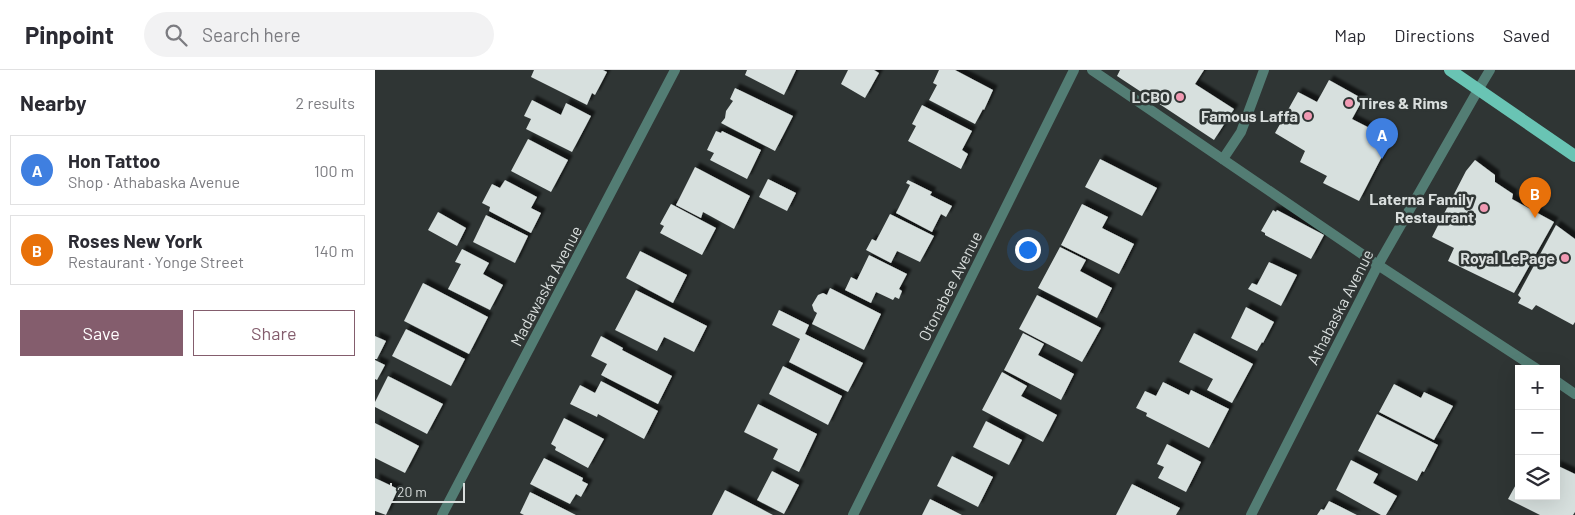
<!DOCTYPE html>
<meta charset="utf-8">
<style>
:root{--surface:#fff;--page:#f2f2f3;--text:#2b2b33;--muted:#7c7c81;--line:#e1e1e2;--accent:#845d6d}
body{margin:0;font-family:Barlow,sans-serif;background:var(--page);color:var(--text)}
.controls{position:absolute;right:15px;bottom:15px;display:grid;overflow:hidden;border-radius:0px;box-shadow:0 5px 20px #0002}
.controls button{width:45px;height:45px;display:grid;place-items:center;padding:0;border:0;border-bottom:1px solid var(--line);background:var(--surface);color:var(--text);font:25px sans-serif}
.scale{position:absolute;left:15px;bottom:12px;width:75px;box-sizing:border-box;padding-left:5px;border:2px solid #d9dedd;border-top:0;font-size:14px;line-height:18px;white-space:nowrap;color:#d9dedd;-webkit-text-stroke:4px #2f3534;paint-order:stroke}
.you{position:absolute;left:652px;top:179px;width:18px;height:18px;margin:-12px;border:4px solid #fff;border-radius:50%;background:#1a73e8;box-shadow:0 0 0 8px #1a73e833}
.badge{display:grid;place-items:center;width:32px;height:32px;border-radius:50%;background:var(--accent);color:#fff;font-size:16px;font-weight:700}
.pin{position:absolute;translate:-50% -41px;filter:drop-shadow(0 1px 2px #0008)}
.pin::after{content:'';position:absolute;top:26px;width:18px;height:15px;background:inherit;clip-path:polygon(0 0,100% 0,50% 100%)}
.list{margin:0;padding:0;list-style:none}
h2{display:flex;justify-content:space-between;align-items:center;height:65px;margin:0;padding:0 20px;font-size:21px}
h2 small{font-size:16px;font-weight:400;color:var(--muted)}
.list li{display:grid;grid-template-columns:32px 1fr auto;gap:15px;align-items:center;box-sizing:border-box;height:70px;margin:0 10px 10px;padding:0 10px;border:1px solid var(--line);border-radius:0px}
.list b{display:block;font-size:19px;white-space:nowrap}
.list p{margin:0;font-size:16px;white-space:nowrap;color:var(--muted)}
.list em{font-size:16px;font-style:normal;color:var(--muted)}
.actions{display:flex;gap:10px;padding:15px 20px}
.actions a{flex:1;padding:11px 0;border:1px solid var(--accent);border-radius:0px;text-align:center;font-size:18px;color:var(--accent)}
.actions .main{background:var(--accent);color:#fff}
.icon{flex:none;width:28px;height:28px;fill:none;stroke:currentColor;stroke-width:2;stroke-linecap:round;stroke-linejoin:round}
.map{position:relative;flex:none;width:1200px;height:445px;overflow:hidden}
header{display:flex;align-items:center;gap:30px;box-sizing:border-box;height:70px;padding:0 25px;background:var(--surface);border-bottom:1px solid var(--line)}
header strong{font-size:24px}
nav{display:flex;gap:28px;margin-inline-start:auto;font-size:18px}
.search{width:350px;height:45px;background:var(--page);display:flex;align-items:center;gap:12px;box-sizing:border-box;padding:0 18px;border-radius:28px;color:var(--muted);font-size:19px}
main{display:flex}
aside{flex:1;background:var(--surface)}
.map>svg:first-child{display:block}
.building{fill:#d7e0de;filter:url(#shadow)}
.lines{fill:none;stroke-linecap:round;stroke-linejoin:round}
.lane{stroke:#537d74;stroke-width:10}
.street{stroke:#537d74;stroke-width:10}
.primary{stroke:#69c4b4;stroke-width:12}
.poi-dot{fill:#f19ab3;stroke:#2f3534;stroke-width:2}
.labels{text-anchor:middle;stroke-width:5;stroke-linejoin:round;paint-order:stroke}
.poi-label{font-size:16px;font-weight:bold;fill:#d9dedd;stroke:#2f3534;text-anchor:end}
.street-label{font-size:16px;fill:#d9dedd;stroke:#2f3534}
</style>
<header>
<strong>Pinpoint</strong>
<div class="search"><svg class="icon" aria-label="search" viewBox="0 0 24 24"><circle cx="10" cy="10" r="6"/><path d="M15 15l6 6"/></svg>Search here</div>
<nav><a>Map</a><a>Directions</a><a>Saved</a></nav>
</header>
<main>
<aside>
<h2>Nearby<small>2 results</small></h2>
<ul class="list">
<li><span class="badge" style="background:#3f7fe0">A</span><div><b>Hon Tattoo</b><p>Shop · Athabaska Avenue</p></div><em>100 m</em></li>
<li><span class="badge" style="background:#e8710a">B</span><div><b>Roses New York</b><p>Restaurant · Yonge Street</p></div><em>140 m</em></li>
</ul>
<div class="actions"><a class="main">Save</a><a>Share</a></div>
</aside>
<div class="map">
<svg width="1200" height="445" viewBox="0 0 1200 445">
<defs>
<filter id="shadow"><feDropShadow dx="4.5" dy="-4.5" stdDeviation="1" flood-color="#0009"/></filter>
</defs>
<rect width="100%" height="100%" fill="#2f3534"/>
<g class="building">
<polygon points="159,0 228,0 232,2 220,25 217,23 212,35 156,7"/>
<polygon points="372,0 421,0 409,25 370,5"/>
<polygon points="473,0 499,0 504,3 490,28 466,14"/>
<polygon points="564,0 580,0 618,20 609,40 608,39 600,54 554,30 562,15 558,13"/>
<polygon points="745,0 829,0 820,14 859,39 839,70 742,6"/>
<polygon points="954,10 988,29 977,49 1016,69 984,131 948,113 952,106 925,92 930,81 900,63 923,22 942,32"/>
<polygon points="360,18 418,46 400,81 346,53 350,48 351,41 358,31 355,29"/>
<polygon points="157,30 186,45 191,33 216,46 197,82 151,59 156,49 149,46"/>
<polygon points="547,35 597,61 587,80 593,84 586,99 533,71 541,56 537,54"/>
<polygon points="341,61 346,63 347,61 386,80 372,109 335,90 339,83 332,80"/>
<polygon points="153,69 193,90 176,122 136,101"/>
<polygon points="725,89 782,118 767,146 710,117"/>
<polygon points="1100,90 1120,105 1120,112 1138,124 1137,129 1179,152 1139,223 1073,191 1079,178 1057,167 1091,101"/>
<polygon points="320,97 375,126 359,159 328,142 326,148 301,135"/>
<polygon points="393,109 421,123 412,141 384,127"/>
<polygon points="130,110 162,127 156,138 166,143 156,163 114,141 115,137 107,133 117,114 125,118"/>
<polygon points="533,110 557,122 555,125 577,136 571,147 566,144 557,162 521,143 535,115 531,113"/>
<polygon points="296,134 341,158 327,185 285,163 289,156 285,154"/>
<polygon points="707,134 733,147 727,158 759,174 744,204 686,175"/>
<polygon points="898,140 901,142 902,140 949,165 936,189 890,165 890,163 886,161"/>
<polygon points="63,142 91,158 82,176 53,160"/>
<polygon points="515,144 559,166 545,192 522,181 516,193 491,180 497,169 501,171"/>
<polygon points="111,145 153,166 140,193 98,172"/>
<polygon points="1181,155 1200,169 1200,252 1198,255 1161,235 1157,240 1143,233 1146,228 1143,225"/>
<polygon points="685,177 711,190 705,201 737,218 722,248 663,218"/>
<polygon points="87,179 114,193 108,204 128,215 115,240 73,219 86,194 80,192"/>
<polygon points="265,181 312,205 298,233 251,208"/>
<polygon points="494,185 532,204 524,219 527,221 524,229 520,227 518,230 501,222 496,233 470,220 476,207 482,210"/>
<polygon points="894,192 922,205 906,236 873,219 877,213 882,215"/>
<polygon points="48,213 113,247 94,284 29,251"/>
<polygon points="455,218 506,244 489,280 437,254 442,243 439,241 437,235 443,225 448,223 452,225"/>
<polygon points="261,220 332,256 319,282 289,267 282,281 240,260"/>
<polygon points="662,225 726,258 707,292 644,259"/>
<polygon points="871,237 899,252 888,273 887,272 882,281 856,268"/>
<polygon points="404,240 434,255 430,264 488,293 473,322 414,292 425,269 397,255"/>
<polygon points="31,259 90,289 76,316 17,286"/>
<polygon points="648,263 669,274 663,285 699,304 686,330 629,300"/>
<polygon points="819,263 878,294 857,333 832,320 838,309 804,292"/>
<polygon points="0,266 11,271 2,289 0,289"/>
<polygon points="226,266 248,278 247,280 297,306 283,334 226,305 232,294 216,286"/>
<polygon points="0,290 10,295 2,310 0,309"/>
<polygon points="408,296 467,326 453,355 394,324"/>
<polygon points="627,302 652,316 646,326 682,345 668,372 607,340"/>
<polygon points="13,306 68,334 52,364 0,337 0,332"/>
<polygon points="226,311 283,341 269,369 223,344 222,347 195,334 205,315 220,323"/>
<polygon points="788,312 814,325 816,320 854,339 834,378 771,346 772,343 761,338 770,321 781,326"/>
<polygon points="1019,314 1046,328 1049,322 1078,336 1059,370 1004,342"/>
<polygon points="383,334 442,364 424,402 398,389 403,379 369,362"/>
<polygon points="1002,344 1063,375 1049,402 1047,401 1042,411 983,381"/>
<polygon points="189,348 229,369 213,398 180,380 181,377 176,374"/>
<polygon points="611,351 647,370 634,395 598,377"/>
<polygon points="0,353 44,376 30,403 0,388"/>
<polygon points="792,374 826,392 811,422 783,408 789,397 782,394"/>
<polygon points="577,386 618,407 603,437 562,416"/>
<polygon points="169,388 208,408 207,411 213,414 206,427 201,424 195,434 155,414"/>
<polygon points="976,390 1003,404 998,413 1022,426 1011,445 1006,445 961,420"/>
<polygon points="1181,395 1200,404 1200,442 1198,445 1165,445 1133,429 1144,409 1144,426 1181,426"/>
<polygon points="397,401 424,415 409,444 382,430"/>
<polygon points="0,408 23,419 11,445 0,441"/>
<polygon points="757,414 805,438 801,445 741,445"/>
<polygon points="350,420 398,445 337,445"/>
<polygon points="155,422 201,445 149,445 145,443"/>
<polygon points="555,429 587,445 547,445"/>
<polygon points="954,431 982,445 942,445 946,439 949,440"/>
</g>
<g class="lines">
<g class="lane">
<polyline points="717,0 1003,195 1162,299"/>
<polyline points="1103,20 1115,0"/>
<polyline points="848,89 866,62 889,0"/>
<polyline points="1181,311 1200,324"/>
</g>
<g class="street">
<polyline points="67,445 300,0"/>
<polyline points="478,445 699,0"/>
<polyline points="876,445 1003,195 1103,20"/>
</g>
<polyline class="primary" points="1075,0 1200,86"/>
</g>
<g class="poi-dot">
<circle cx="805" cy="27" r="5"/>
<circle cx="974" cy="33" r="5"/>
<circle cx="933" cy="46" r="5"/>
<circle cx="1109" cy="138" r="5"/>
<circle cx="1190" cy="188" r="5"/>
</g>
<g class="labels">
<g class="poi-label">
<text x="795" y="33">LCBO</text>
<text x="984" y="39" text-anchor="start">Tires &amp; Rims</text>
<text x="923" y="52">Famous Laffa</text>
<text x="1099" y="135">Laterna Family<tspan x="1099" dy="18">Restaurant</tspan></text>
<text x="1180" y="194">Royal LePage</text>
</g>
<g class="street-label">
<text transform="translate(171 216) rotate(-62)" y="6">Madawaska Avenue</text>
<text transform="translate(575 216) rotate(-63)" y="6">Otonabee Avenue</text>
<text transform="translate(965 237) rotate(-63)" y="6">Athabaska Avenue</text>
</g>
</g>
</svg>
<div class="controls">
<button>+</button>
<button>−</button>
<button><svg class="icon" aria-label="layers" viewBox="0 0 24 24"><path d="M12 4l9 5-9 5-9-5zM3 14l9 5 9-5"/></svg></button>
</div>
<div class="scale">20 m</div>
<div class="you"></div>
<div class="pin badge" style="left:1007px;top:89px;background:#3f7fe0">A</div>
<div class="pin badge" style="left:1160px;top:148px;background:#e8710a">B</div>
</div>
</main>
